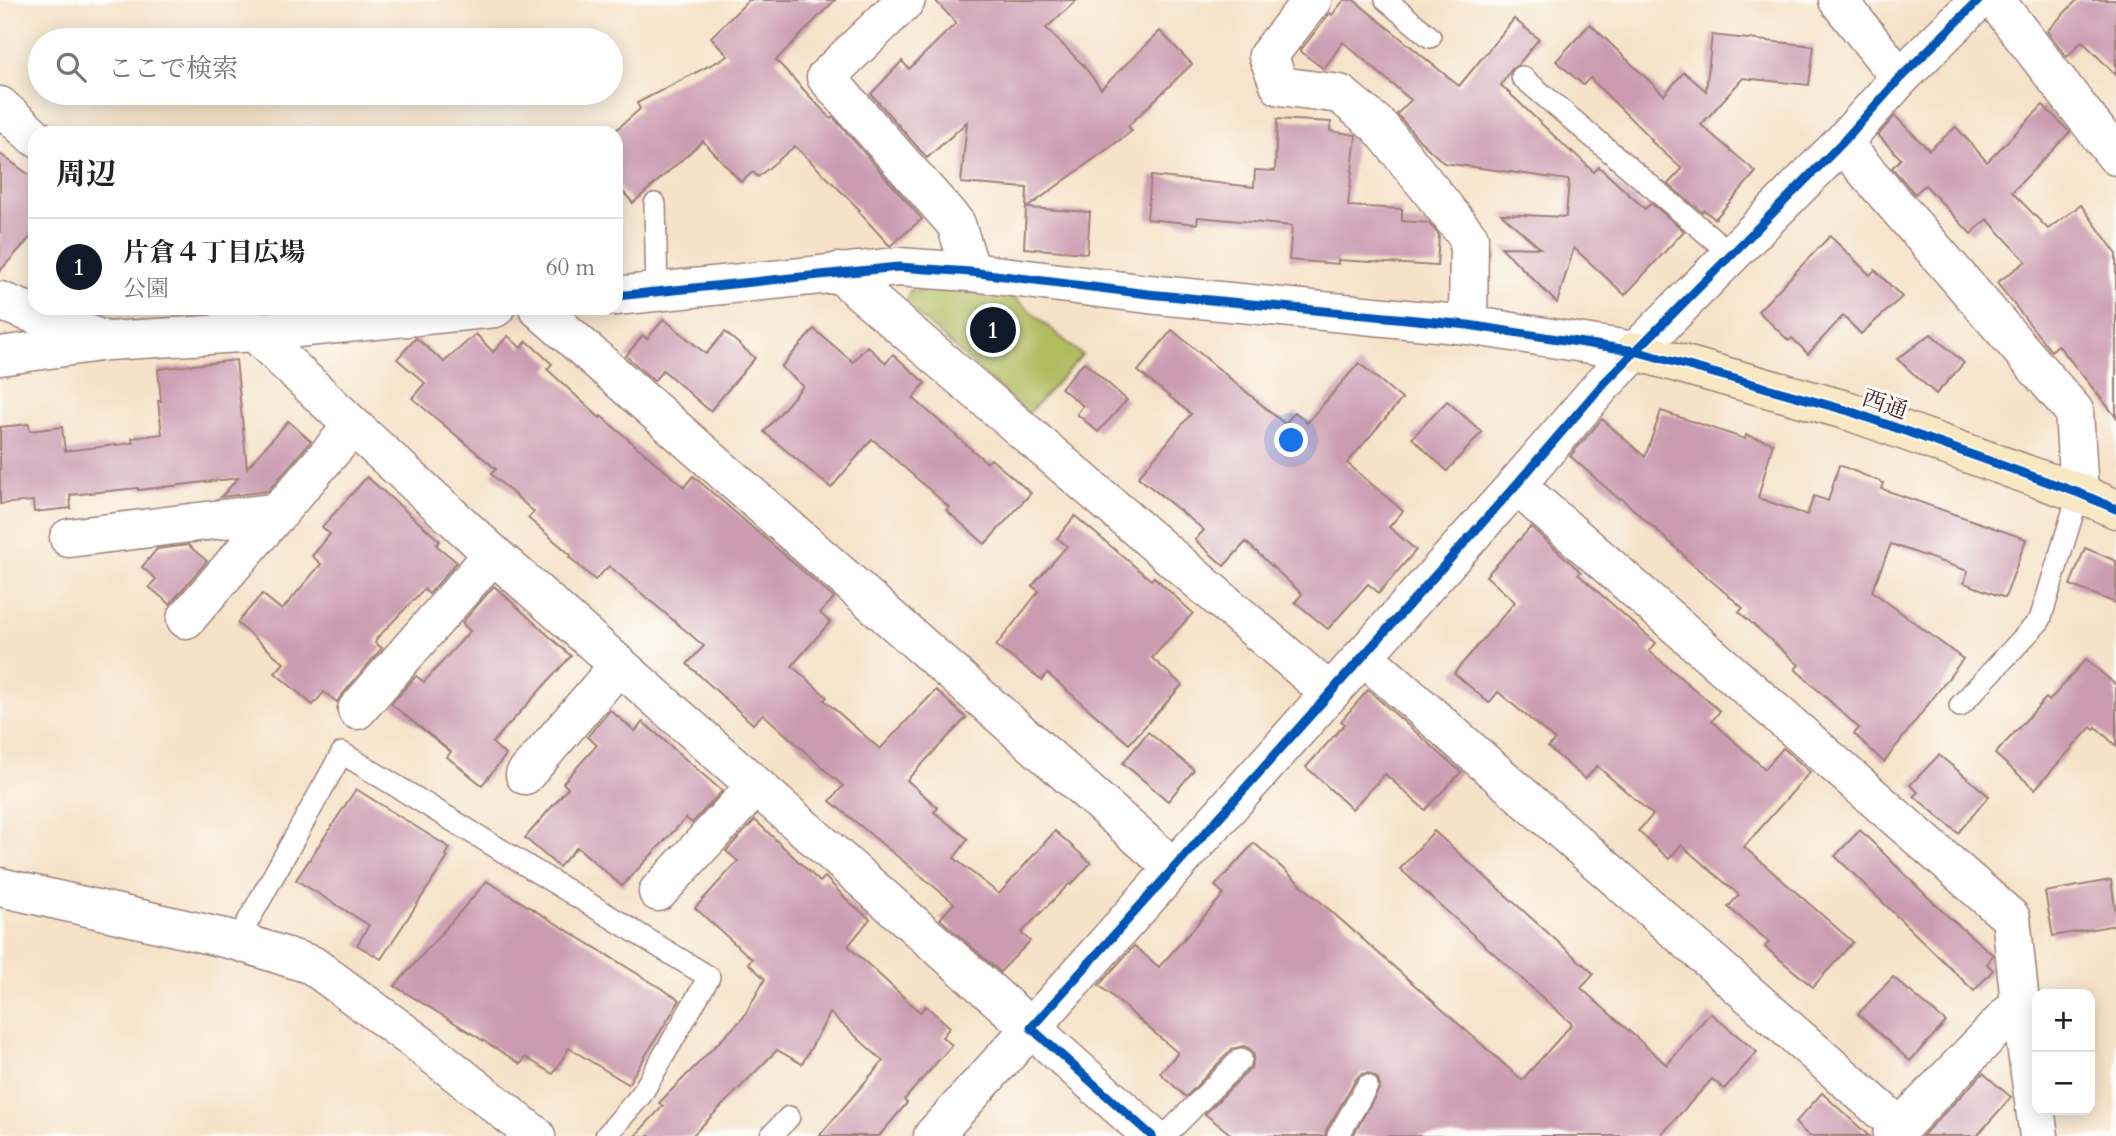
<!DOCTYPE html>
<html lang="ja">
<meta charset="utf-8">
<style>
:root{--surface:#fff;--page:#f6f6f6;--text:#222;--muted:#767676;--line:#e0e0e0;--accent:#111827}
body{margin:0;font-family:Cardo,"Noto Serif JP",serif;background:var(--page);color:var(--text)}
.controls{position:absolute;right:21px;bottom:21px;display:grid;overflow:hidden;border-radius:14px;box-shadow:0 4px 18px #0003}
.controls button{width:63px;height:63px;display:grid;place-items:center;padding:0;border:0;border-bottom:2px solid var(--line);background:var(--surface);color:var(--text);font:35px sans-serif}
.you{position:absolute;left:1292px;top:441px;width:24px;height:24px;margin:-18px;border:5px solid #fff;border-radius:50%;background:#1a73e8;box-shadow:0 0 0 10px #1a73e833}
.badge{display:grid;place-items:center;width:46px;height:46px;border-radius:50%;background:var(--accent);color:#fff;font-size:23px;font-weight:700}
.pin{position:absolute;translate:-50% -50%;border:4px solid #fff;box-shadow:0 2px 7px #0006}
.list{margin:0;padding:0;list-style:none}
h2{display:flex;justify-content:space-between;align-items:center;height:91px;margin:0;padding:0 28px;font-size:30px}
h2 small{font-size:23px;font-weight:400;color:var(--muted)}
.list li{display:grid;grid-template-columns:46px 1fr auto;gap:21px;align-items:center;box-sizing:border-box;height:98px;padding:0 28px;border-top:2px solid var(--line)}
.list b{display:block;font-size:26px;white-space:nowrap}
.list p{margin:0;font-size:23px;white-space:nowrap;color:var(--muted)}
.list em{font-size:23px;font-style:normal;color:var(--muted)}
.icon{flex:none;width:38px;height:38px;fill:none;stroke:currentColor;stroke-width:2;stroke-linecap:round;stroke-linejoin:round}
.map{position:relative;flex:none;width:2116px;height:1136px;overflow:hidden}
.search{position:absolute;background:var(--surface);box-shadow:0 4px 18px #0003;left:28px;top:28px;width:595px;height:77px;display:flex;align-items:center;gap:18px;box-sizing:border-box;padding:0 24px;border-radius:38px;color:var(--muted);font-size:26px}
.panel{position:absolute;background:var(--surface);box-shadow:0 4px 18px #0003;left:28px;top:126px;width:595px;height:189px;border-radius:21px}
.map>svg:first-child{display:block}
.green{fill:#afbc5e;stroke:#7c6e44;stroke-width:2}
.building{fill:#cb9cb0}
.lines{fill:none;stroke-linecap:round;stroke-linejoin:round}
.lane-casing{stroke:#a0807a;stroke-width:24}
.street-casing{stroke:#a0807a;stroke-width:41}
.secondary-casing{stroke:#a0807a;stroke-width:41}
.lane{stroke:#fff;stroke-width:21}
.street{stroke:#fff;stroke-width:38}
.secondary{stroke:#f8e8c3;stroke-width:38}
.cycleway-casing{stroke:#fdfcf7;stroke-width:13}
.cycleway{stroke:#0057b8;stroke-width:9}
.labels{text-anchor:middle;stroke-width:6;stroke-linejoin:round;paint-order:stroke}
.street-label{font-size:23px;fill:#4a1f2b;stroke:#fdfcf7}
</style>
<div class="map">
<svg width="2116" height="1136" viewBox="0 0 2116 1136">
<rect width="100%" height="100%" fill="#fdfcf7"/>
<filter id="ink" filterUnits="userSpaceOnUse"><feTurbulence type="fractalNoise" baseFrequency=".0143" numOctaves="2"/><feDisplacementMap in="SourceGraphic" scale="14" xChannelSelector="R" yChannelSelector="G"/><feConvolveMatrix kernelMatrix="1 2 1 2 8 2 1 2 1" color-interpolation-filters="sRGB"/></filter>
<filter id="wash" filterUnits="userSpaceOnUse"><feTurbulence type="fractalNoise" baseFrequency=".00686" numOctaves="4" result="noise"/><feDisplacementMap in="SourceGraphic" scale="28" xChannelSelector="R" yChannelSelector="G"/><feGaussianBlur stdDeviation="1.57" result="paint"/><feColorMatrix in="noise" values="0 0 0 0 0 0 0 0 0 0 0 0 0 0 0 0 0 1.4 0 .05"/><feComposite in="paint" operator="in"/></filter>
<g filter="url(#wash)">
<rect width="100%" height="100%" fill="#f5e2c8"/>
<polygon class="green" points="910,290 1010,294 1082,355 1028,414 906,304"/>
<g id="blocks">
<g class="building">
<polygon points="749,0 835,0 776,60 831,119 833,117 922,219 890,246 858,211 860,210 795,146 758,177 753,172 741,182 703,141 633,203 616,184 616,130 640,109 637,103 728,56 711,37"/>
<polygon points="935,0 1077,0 1046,28 1084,66 1101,89 1160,31 1192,64 1128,126 1132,131 1027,208 1090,212 1087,253 1024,248 1027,188 961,183 967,122 927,158 871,94 902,61 909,69 956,23"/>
<polygon points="1344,0 1354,0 1459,86 1514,19 1539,39 1518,65 1512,69 1501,85 1572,153 1572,151 1594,172 1599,167 1645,209 1651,203 1684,231 1625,295 1574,248 1557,303 1501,247 1540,248 1501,214 1566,217 1569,180 1444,163 1419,140 1397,114 1411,100 1343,42 1324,69 1300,51 1330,13 1332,15"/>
<polygon points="2077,0 2116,0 2116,75 2082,41 2067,57 2047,31"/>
<polygon points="1590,24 1664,95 1684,72 1706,91 1712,35 1814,46 1809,85 1743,78 1701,125 1756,172 1715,219 1704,210 1702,212 1668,184 1682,169 1651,141 1652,140 1590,78 1583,85 1556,61"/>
<polygon points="2043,105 2070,132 2012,192 2048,229 2081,205 2116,253 2116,417 2058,345 2051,351 1997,283 2026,261 1987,219 1971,234 1925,185 1915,194 1892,168 1901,159 1878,135 1895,116 1929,150 1956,127 1987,162"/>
<polygon points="1277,119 1331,122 1330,131 1356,135 1348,206 1402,209 1402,221 1429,223 1439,235 1437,266 1338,260 1338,264 1289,260 1292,226 1198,217 1197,224 1147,219 1151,176 1254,187 1255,170 1275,171"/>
<polygon points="0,154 35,179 35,232 0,271"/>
<polygon points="1830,236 1870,275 1875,270 1902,297 1861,334 1843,316 1808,354 1792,338 1789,341 1758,311"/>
<polygon points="664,319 706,354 725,332 755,358 710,411 663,370 654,381 626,356 643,335 647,339"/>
<polygon points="814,329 853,362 867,346 886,363 893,354 925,383 913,398 987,463 991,459 1031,493 985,544 946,510 949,507 872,439 831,488 764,432 803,386 781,367"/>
<polygon points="1172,330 1285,424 1295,412 1307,423 1359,363 1402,399 1347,463 1403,511 1389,527 1416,550 1379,593 1368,584 1328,629 1295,602 1302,594 1246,542 1224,566 1195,540 1204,530 1138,477 1191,414 1138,371"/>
<polygon points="476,334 493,352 508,336 521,348 527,341 552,364 547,369 600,418 601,416 684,487 693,476 834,598 820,613 830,622 792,666 827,697 824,700 880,749 936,690 966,718 907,780 938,808 934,812 968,839 954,858 999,894 1055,831 1091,863 1071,885 1070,883 1021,933 1030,941 1000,972 940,919 954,903 830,801 843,786 763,714 753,724 687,664 704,646 609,566 595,580 569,557 571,555 528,518 534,512 491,474 496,469 412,398 425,383 397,359 416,338 444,362"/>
<polygon points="1931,334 1964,363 1936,394 1897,359"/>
<polygon points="236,360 247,468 288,421 311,441 268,491 221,497 238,478 138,490 138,488 70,495 71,508 34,512 33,501 0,504 0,427 29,424 30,431 62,427 65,451 133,443 132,438 162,434 158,401 161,401 158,369"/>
<polygon points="1084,362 1127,400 1098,432 1077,414 1083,406 1061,388"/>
<polygon points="1447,401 1482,432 1447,471 1412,438"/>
<polygon points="1661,411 1745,439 1746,435 1773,443 1758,498 1807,515 1814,496 1828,501 1839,465 1884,483 1882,489 2026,539 2005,598 1964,583 1968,571 1891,544 1872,591 1963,659 1884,762 1854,734 1859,728 1795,669 1799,665 1739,612 1743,608 1684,557 1685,556 1621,498 1619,499 1570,456 1602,419 1645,457"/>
<polygon points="367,477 440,541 436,545 457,562 429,594 424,589 377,638 375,643 382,648 341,696 337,702 324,692 313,705 275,673 284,663 237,623 262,594 282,610 321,564 312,556 330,534 322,527"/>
<polygon points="1075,516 1151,580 1154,577 1193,613 1152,658 1182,685 1129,744 1047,673 1042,680 996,646 1039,591 1032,586 1067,546 1057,538"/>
<polygon points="1531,527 1581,572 1578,574 1656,643 1649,651 1720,711 1712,721 1765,769 1783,748 1810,772 1744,847 1853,942 1813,987 1765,947 1769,942 1728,907 1739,895 1681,845 1669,859 1638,831 1653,815 1597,766 1585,779 1548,747 1555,740 1498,692 1489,703 1454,673 1515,602 1486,576"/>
<polygon points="188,545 207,561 170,604 149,587 156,579 142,567 157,549"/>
<polygon points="2085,548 2116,561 2116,603 2070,585"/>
<polygon points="494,586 571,656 492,743 506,755 482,785 447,757 451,752 391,704 416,676 424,682 470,631 462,623"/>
<polygon points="2086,659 2116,685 2116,746 2096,727 2094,730 2091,727 2035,789 1995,754 2046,698 2049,701"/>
<polygon points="1368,690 1461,772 1425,810 1385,774 1352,809 1306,767 1345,724 1341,721"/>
<polygon points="610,710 635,731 643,722 722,791 692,823 686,818 622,886 577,847 559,867 525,838 568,788 563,783 597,745 587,737"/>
<polygon points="1148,732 1194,770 1168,801 1123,763"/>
<polygon points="1939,755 1989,796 1958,833 1914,796 1918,792 1910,785"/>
<polygon points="356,789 450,848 446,855 448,857 381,959 357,945 369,925 296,880"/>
<polygon points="755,820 820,882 825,877 850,903 870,919 848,946 920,1012 926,1006 950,1027 942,1037 952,1045 904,1100 907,1103 879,1136 819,1136 883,1061 830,1013 802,1064 777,1050 692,1136 635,1136 663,1106 659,1103 743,1018 765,979 748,963 752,959 695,908 738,861 726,851"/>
<polygon points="1860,830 1943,912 1993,955 1987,964 1993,970 1974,991 1835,856"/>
<polygon points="1434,831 1594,974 1581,988 1667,1065 1710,1013 1757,1052 1724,1089 1712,1079 1660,1136 1353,1136 1380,1087 1378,1079 1368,1073 1361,1074 1356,1079 1327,1129 1325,1136 1233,1136 1205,1114 1251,1068 1254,1056 1251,1050 1244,1046 1232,1049 1186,1097 1160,1073 1178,1053 1099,985 1134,946 1159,967 1224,894 1215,886 1254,843 1522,1080 1572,1024 1400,869"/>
<polygon points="2111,880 2116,913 2116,925 2053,936 2045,892"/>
<polygon points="487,881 680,1000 628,1084 569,1048 553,1074 525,1057 521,1064 395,986"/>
<polygon points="1893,977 1946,1022 1910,1061 1858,1014"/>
<polygon points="1983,1073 2011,1097 1977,1136 1922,1136"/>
<polygon points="1822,1093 1869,1136 1809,1136 1795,1123"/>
</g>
</g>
</g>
<g filter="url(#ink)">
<use href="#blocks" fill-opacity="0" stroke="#a0807a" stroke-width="2"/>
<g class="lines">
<defs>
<g id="lane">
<polyline points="1386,0 1430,37"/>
<polyline points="1522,77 1731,254"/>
<polyline points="655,204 657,292"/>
<polyline points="1960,706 2040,620 2079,493"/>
<polyline points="237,941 342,753 709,977 641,1095 606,1136"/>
<polyline points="771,1136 789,1117"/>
<polyline points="1165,1136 1241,1059"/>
<polyline points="1338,1136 1367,1086"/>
</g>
<g id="street">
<polyline points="906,0 826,77 956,224 971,272"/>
<polyline points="1312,0 1268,56 1280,86 1340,94 1379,126 1469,238 1468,325"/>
<polyline points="1838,0 1900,78"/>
<polyline points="1995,0 2116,156"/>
<polyline points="0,106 35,137"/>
<polyline points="1842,143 2074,411 2079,493"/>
<polyline points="838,272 1330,693"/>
<polyline points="616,296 898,267 971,272 1148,294 1468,325 1635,351"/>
<polyline points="0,301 103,340"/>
<polyline points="229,308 353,426 493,554 1031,1028 933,1136"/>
<polyline points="538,308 1174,868"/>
<polyline points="0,356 107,341 257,332 495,308"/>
<polyline points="1516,485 2011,918 2020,1003 2039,1136"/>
<polyline points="69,538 280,512"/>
<polyline points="186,619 353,426"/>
<polyline points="1363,656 1900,1127"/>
<polyline points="357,710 493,554"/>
<polyline points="525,775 619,665"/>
<polyline points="0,887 237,941 312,965 425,1048 536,1136"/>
<polyline points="658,892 756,786"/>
<polyline points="1152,1136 1031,1028 1516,485 1602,385 1842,143 1900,78 1979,0"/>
<polyline points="1892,1136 2020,1003"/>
</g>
<polyline id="secondary" points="1635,351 1849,411 2079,493 2116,509"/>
</defs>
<use href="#lane" class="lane-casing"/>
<use href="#street" class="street-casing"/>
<use href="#secondary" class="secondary-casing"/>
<use href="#lane" class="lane"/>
<use href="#street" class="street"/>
<use href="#secondary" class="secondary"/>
<defs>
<g id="cycleway">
<polyline points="616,296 898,267 971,272 1148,294 1468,325 1635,351 1849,411 2079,493 2116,509"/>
<polyline points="1152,1136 1031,1028 1516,485 1602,385 1842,143 1900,78 1979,0"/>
</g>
</defs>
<use href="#cycleway" class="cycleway-casing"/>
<use href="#cycleway" class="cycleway"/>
</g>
</g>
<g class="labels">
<g class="street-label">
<text transform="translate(1885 404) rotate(19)" y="8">西通</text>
</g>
</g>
</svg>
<div class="controls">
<button>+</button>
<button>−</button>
</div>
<div class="you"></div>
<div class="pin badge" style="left:993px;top:330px">1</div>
<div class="search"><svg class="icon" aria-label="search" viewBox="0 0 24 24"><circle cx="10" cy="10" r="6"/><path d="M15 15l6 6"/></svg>ここで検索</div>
<section class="panel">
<h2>周辺<small></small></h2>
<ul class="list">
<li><span class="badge">1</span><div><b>片倉４丁目広場</b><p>公園</p></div><em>60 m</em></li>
</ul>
</section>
</div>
